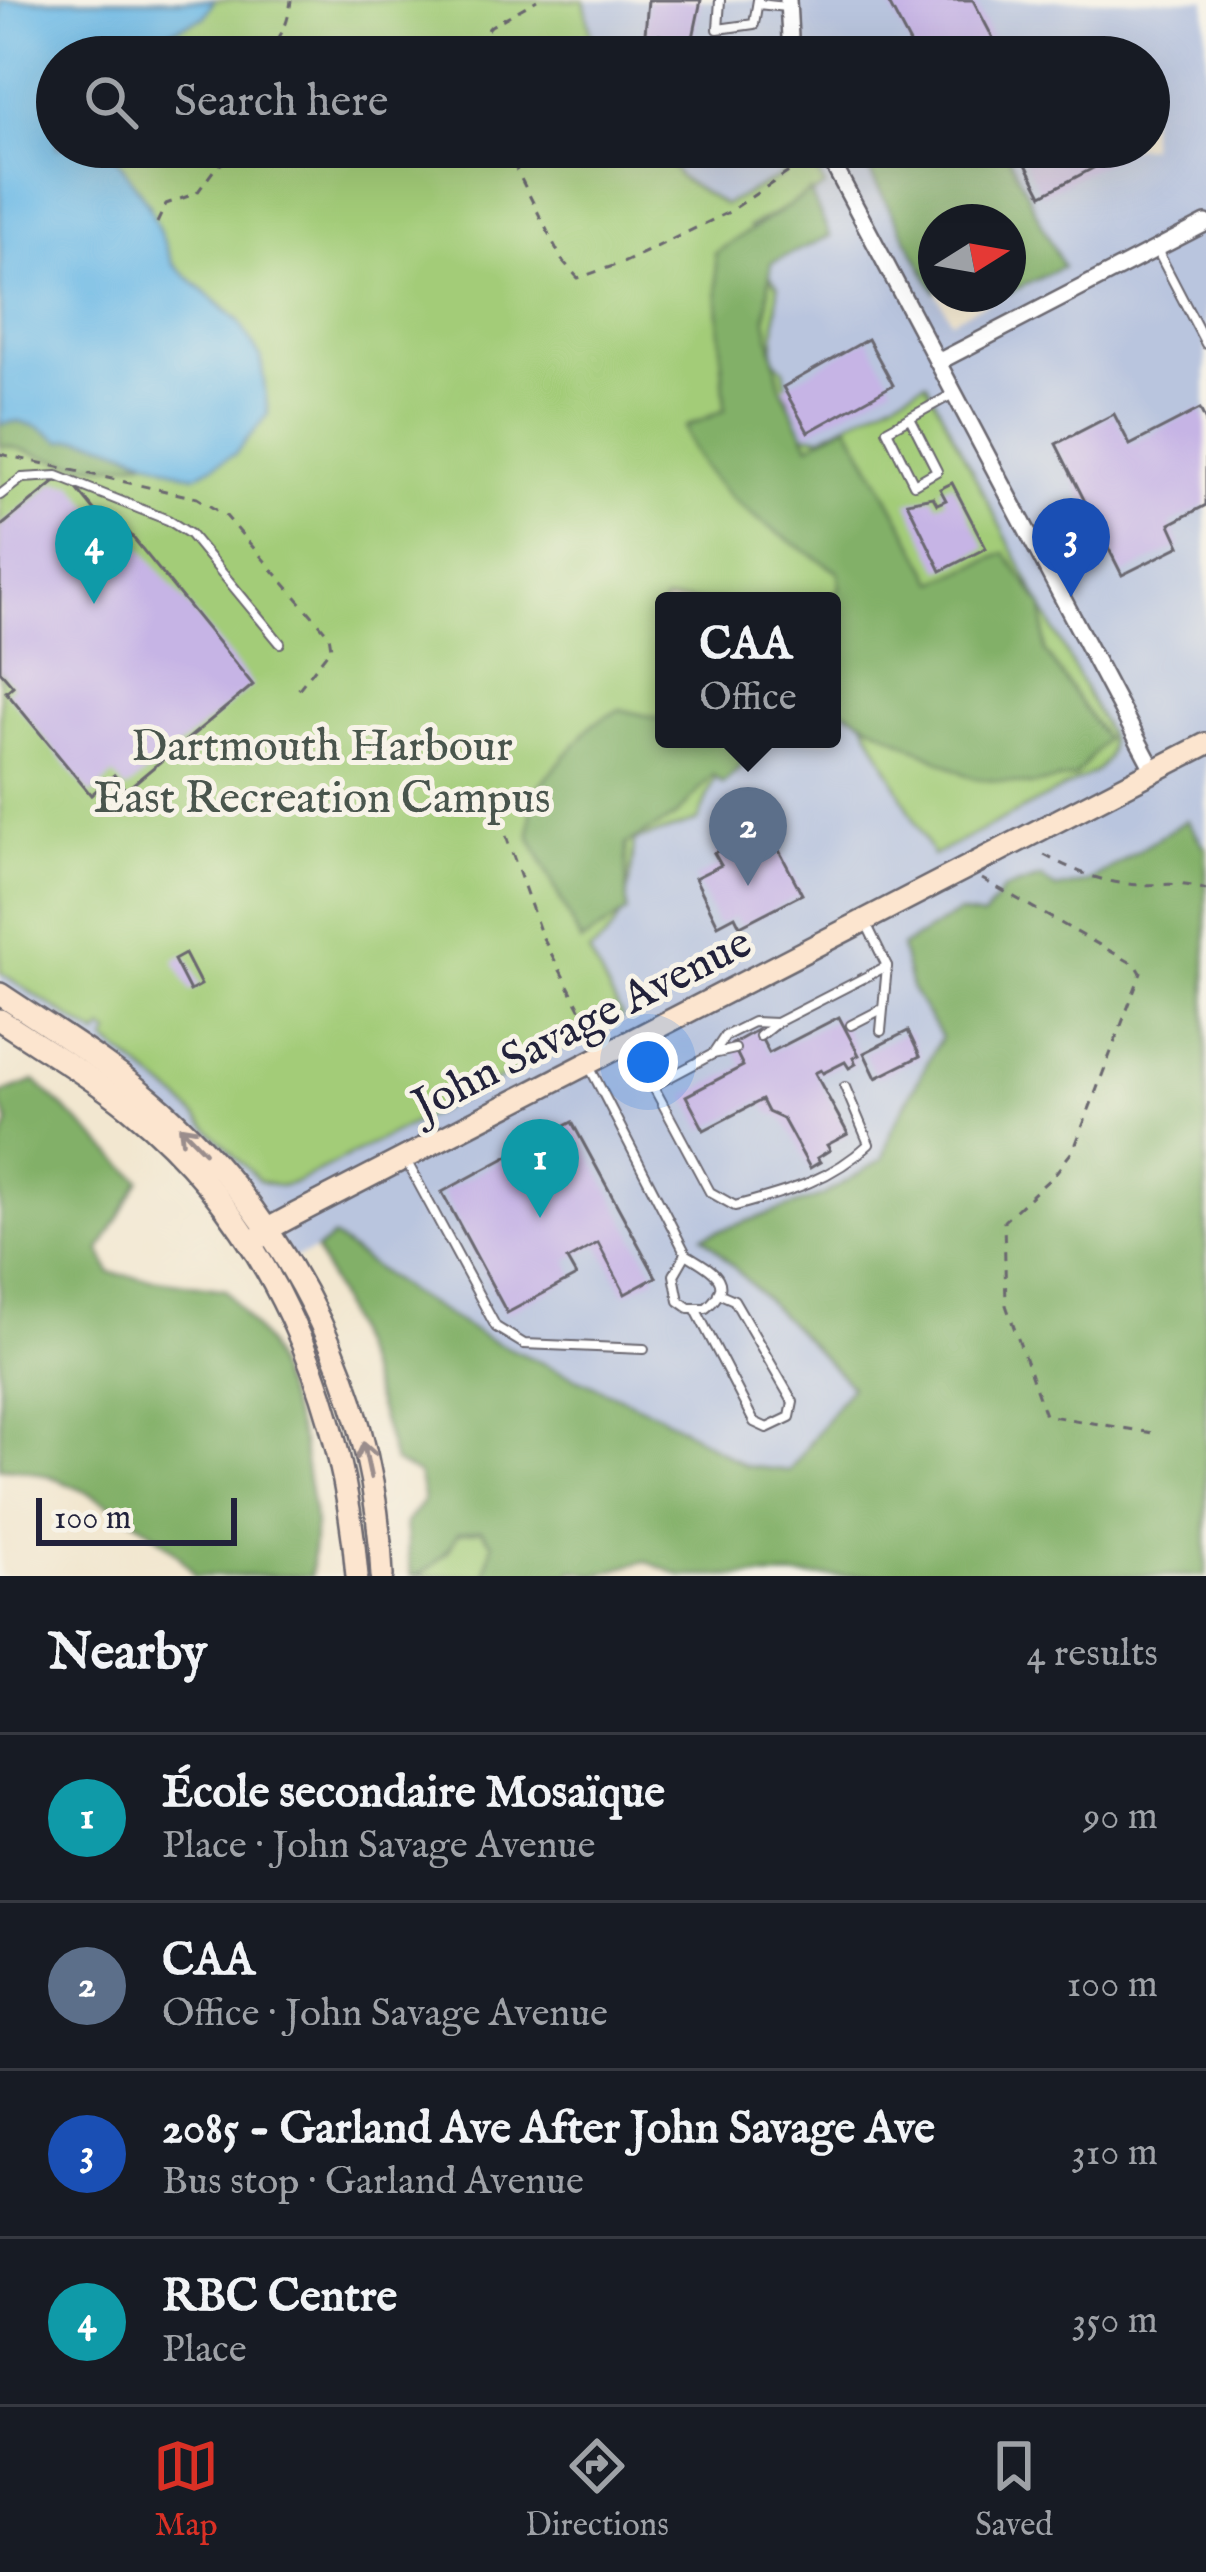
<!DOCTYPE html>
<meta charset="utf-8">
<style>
:root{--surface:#171b24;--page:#20242c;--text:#f1f3f6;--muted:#9ea1a6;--line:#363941;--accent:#d93025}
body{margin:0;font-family:"IM FELL English",serif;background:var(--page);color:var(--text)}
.compass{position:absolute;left:918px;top:204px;width:108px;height:108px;border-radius:50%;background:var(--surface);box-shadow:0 12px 48px #0002;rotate:79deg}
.scale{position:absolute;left:36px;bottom:30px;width:201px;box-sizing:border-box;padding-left:12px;border:6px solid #22223b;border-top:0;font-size:33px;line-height:42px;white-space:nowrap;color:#22223b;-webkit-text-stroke:9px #f7f3e8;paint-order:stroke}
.you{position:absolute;left:648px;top:1062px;width:42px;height:42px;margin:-30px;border:9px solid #fff;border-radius:50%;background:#1a73e8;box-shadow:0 0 0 18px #1a73e833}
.badge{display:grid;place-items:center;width:78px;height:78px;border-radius:50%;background:var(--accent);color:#fff;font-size:39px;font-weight:700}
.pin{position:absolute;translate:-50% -99px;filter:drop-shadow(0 3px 6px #0008)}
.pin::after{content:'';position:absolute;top:63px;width:42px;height:36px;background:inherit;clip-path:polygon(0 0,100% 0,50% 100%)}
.popup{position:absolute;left:655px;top:592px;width:186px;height:156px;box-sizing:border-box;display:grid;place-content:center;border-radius:12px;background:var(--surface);filter:drop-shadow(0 3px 9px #0005);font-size:39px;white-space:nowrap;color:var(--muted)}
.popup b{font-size:45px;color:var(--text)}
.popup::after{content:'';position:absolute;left:50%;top:100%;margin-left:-24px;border:24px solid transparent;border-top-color:var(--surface)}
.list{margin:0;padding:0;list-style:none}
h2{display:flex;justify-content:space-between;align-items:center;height:156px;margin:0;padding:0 48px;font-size:51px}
h2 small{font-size:39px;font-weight:400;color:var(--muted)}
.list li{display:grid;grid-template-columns:78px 1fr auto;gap:36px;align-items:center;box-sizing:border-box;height:168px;padding:0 48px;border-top:3px solid var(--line)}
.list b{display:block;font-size:45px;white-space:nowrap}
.list p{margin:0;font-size:39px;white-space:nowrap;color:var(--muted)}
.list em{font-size:39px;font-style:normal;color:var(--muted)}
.icon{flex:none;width:66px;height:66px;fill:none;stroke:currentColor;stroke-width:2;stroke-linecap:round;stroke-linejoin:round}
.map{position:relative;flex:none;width:1206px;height:1576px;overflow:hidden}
.search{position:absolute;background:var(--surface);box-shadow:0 12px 48px #0002;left:36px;right:36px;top:36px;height:132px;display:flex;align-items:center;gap:30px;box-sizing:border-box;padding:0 42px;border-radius:66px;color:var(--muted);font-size:45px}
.sheet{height:828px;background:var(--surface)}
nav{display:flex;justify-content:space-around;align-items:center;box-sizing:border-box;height:168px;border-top:3px solid var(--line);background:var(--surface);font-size:33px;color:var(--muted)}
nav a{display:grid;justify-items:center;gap:6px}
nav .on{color:var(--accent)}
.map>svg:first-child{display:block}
.industrial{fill:#b9c5de}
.green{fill:#a3cc78;stroke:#62775a;stroke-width:3}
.forest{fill:#82b068;stroke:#526952;stroke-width:3}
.water{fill:#6cb9e6;stroke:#476e90;stroke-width:3}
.building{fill:#c6b4e5}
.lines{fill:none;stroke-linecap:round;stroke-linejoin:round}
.lane-casing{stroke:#6b676f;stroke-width:12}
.street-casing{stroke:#6b676f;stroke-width:20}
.secondary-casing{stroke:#6b676f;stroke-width:26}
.path{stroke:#6b676f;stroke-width:3;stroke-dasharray:9 9;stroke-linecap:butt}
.lane{stroke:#fff;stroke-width:8}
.street{stroke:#fff;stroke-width:15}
.secondary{stroke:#fce5cf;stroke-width:21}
.oneway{stroke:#9a8d8c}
.labels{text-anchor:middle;stroke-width:10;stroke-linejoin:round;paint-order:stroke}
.park-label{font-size:45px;fill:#49554d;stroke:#f7f3e8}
.street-label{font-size:45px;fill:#22223b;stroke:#f7f3e8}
</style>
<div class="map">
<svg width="1206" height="1576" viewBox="0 0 1206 1576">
<rect width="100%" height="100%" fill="#f7f3e8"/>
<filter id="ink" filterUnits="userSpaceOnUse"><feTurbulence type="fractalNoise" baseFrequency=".00833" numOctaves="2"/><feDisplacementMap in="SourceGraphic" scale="24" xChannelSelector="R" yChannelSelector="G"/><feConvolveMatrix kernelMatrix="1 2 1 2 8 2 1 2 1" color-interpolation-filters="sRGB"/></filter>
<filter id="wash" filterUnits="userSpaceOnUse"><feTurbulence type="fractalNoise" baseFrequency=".004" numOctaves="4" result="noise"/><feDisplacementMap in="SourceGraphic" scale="48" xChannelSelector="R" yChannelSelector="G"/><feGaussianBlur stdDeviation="2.7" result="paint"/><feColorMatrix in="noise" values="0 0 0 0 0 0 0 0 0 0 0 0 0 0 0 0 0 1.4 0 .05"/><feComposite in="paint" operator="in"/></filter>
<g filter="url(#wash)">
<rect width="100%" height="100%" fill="#f2e7d0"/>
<polygon class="industrial" points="584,0 1206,0 1206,849 1188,820 1089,882 1056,889 1040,878 1004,890 983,917 911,988 941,1037 891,1131 884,1159 822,1196 704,1236 851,1386 789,1471 745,1466 660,1415 486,1338 408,1292 333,1237 316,1250 282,1263 181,1139 0,1006 0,972 97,1035 103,1028 111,1034 106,1041 179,1099 260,1179 298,1182 621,1016 588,952 632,878 633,841 698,821 714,780 760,739 832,739 832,660 1110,747 1107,732 926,383 820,437 794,433 773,359 777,329 748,227 824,187 807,154 781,176 724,205 679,177 660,147 856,147 951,320 1062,267 1004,147 1149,147 1149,57 602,57 593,43"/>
<g class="green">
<polygon points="214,0 584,0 593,43 602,57 109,57 204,17"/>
<path d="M109 147H660L679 177 724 205 781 176 807 153 825 187 749 227 755 233 762 265 778 286 773 358 784 369 794 432 820 437 926 382 1107 732C1113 749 1108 761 1095 772L933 856 832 660V601H664V739H760L714 780 698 821 634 841C632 880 625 932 589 952L622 1017 297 1182 280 1186 259 1181 179 1099 106 1041 110 1034 103 1029 98 1036 0 972V424L19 421 38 427 51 437H74L125 450 145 460 239 321 173 264 148 204Z"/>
<polygon points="481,1530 492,1543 485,1576 418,1576 448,1552 458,1534"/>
</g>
<g class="forest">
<polygon points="856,147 1004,147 1063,267 1008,293 1008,222 936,222 936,293"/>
<path d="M810 192 830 236 771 263 766 319 780 385 809 445 848 424 935 582 1005 553 1043 607 1045 651 1105 739 1075 777 1030 785 972 778 832 704V601H829L840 588 839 573C785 535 702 496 685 427L725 410 715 253Z"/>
<path d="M19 421 38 427 61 440C87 433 121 448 145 460 114 467 88 467 57 460 37 456 21 447 0 445V424Z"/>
<polygon points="620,709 664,720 664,739 754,739 740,768 723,784 713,775 676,816 626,844 627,912 581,942 530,837 532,794 592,725"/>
<path d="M1187 820 1206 849V1576H682L645 1561 596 1575 572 1570 568 1576H485L492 1543 481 1530 458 1534C448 1551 432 1572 411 1576L405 1524 424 1500 418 1474 394 1462C375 1388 349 1319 316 1250L333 1237 408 1292 486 1338 660 1415 745 1466 789 1471 851 1386 703 1236 822 1196 883 1159 891 1131 941 1037 911 988 901 947 958 913 983 917 1003 890 1041 878 1056 889 1089 882Z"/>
<path d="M35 1081 140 1180 100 1250 110 1273 226 1290 267 1345 302 1442 315 1524 311 1576H195C166 1529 55 1465 0 1468V1147L9 1123 0 1104V1094Z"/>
</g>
<path class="water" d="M0 0H214L204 17 109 57H57V147H109L148 204 173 264 239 322 261 358 268 414 235 454 195 476C156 468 100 430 62 441L38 427 19 421 0 424Z"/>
<g id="blocks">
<g class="building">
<polygon points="648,0 701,0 693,38 645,34"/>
<polygon points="887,0 973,0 993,38 957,57 917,57"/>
<polygon points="1017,147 1133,147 1042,195"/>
<polygon points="868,339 893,385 808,432 783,387"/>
<polygon points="1200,409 1206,421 1206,505 1170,524 1180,546 1122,575 1056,444 1114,414 1130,445"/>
<polygon points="55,482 73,484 116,537 126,529 253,685 126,790 114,775 91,795 6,692 13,686 0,671 0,527"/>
<polygon points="952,483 986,548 941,571 907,502 933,497 937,504 946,500 940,489"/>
<polygon points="742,839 748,852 773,839 802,894 740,926 735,916 718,925 695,878 721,865 714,853"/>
<polygon points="185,954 201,985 190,991 174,960"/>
<polygon points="839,1017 859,1055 853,1058 856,1064 849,1068 845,1062 823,1073 821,1070 815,1073 848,1134 827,1145 830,1150 817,1158 820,1162 810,1168 783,1119 768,1112 762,1100 704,1130 686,1096 743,1066 732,1044 757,1030 769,1053"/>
<polygon points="908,1031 920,1056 876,1078 864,1053"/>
<polygon points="572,1122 656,1277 625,1294 598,1243 567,1260 576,1276 507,1313 442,1192"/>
</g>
</g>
</g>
<g filter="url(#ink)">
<use href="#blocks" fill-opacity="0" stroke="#6b676f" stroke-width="3"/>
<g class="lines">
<defs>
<g id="lane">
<polyline points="720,0 718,29 754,24 758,0"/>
<polyline points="758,4 786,7"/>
<polyline points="1157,250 1206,344"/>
<polyline points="910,418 937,471 914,484 887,430 953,394"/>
<polyline points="0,495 22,478 57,476 168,520 190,534 280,643"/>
<polyline points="865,921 887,966"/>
<polyline points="851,1025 882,1009"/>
<polyline points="760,1036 775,1024"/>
<path d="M630 1043 710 1192 735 1206C786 1192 830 1181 869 1144L845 1087"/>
<polyline points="713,1054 735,1049"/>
<path d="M588 1064 686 1254 674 1275 679 1301 689 1308H706C739 1281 708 1268 686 1254"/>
<polyline points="653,1086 713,1054 725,1036 753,1022 776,1023 887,966 881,1031"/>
<polyline points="407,1162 496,1327 524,1344 644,1349"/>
<polyline points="696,1310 754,1422 767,1428 790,1417 793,1402 734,1300 718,1293"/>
</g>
<g id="street">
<polyline points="788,0 791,57"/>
<polyline points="824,147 1154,771"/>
<polyline points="938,362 1206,223"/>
</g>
<g id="secondary">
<path d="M0 994C55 1031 114 1066 163 1110 295 1230 376 1398 382 1576"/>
<path d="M0 1020C44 1049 89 1075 130 1108 271 1223 343 1398 357 1576"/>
<polyline points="251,1245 268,1229 296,1214 1206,744"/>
</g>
</defs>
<use href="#lane" class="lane-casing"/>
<use href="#street" class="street-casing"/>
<use href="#secondary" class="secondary-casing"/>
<g class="path">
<path d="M270 57C280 30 287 33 291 0"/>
<polyline points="464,57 491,26 537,0"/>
<polyline points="505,147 562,260 578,278 625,262 729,212 811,157"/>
<polyline points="157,223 166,204 197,193 216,167 249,147"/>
<polyline points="0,454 197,498 226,516 329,635 331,648 298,690"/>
<polyline points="506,836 541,934 595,1037"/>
<path d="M1044 855C1071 869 1097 881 1128 884 1154 887 1180 880 1206 890"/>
<polyline points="982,879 1137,966 1141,973 1074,1149 1054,1175 1004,1221 1006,1305 1045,1415 1158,1434"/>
</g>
<use href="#lane" class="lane"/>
<use href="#street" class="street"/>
<use href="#secondary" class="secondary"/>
</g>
<defs><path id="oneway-shaft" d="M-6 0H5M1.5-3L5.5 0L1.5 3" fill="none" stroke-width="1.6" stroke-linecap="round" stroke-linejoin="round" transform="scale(3)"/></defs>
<g class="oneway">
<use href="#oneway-shaft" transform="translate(192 1139) rotate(-134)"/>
<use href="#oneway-shaft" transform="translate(367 1460) rotate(-102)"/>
</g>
</g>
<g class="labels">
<g class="park-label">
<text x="322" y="760">Dartmouth Harbour<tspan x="322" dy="52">East Recreation Campus</tspan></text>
</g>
<g class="street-label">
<text transform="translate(581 1022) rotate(-27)" y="16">John Savage Avenue</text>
</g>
</g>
</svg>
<svg class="compass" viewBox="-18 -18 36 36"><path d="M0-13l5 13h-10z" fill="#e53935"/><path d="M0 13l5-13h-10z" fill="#9ea1a6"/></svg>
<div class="scale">100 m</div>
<div class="you"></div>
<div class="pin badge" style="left:540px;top:1218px;background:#0f9aa8">1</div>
<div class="pin badge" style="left:748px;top:886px;background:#5c6f8a">2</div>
<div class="popup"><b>CAA</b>Office</div>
<div class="pin badge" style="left:1071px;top:597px;background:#1a4fb4">3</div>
<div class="pin badge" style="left:94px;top:604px;background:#0f9aa8">4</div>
<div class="search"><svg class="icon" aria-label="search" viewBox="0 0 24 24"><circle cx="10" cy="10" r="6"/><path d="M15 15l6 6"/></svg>Search here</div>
</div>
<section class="sheet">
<h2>Nearby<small>4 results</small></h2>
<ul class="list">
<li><span class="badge" style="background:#0f9aa8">1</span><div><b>École secondaire Mosaïque</b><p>Place · John Savage Avenue</p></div><em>90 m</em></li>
<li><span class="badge" style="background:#5c6f8a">2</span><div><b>CAA</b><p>Office · John Savage Avenue</p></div><em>100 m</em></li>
<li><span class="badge" style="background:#1a4fb4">3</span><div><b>2085 - Garland Ave After John Savage Ave</b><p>Bus stop · Garland Avenue</p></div><em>310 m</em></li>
<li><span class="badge" style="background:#0f9aa8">4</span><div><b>RBC Centre</b><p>Place</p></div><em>350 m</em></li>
</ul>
</section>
<nav>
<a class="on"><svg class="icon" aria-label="map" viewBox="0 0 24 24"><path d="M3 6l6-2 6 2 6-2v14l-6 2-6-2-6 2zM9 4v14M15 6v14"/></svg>Map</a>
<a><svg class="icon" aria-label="directions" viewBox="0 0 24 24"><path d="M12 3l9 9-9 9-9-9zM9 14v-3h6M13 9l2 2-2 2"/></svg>Directions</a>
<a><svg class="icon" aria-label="saved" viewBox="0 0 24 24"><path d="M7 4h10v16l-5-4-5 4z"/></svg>Saved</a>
</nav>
